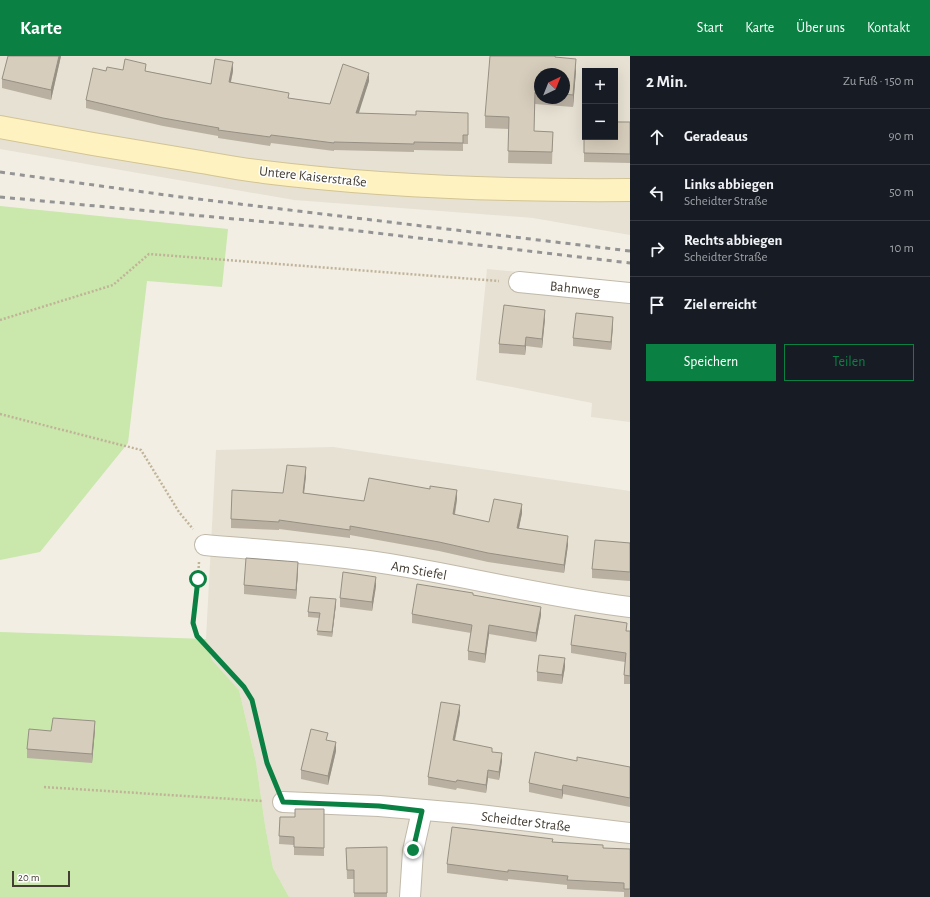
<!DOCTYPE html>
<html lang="de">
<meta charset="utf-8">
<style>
:root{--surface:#171b24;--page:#242831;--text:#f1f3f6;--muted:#9ea1a6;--line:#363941;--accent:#0b8043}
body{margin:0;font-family:"Alegreya Sans",sans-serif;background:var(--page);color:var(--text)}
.controls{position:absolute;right:12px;top:12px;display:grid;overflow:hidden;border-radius:0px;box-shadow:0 4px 16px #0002}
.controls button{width:36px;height:36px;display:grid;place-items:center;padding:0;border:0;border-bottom:1px solid var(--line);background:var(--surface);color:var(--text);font:20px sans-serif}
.compass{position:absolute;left:534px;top:12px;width:36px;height:36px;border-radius:50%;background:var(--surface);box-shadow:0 4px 16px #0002;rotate:43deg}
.scale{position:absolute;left:12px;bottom:10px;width:58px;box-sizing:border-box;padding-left:4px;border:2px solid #443e34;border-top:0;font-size:11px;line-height:14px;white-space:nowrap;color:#443e34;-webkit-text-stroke:3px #fff;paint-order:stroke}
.stop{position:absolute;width:12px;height:12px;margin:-9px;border:3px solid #0b8043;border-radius:50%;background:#fff}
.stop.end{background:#0b8043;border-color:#fff;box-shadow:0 1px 4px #0008}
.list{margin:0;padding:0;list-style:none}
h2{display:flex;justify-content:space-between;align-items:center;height:52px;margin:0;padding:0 16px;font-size:17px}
h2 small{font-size:13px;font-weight:400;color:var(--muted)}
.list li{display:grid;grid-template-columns:26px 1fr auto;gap:12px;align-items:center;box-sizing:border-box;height:56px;padding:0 16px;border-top:1px solid var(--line)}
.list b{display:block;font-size:15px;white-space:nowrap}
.list p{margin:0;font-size:13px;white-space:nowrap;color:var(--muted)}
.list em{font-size:13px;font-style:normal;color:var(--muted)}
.actions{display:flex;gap:8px;padding:12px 16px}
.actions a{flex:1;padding:9px 0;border:1px solid var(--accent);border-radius:0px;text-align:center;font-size:14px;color:var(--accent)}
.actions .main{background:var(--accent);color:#fff}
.icon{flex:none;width:22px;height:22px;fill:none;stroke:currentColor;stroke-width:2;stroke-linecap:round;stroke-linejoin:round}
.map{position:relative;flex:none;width:630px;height:841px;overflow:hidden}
header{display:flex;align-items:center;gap:24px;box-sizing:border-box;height:56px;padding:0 20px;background:var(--accent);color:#fff}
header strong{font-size:19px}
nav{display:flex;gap:22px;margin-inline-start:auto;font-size:14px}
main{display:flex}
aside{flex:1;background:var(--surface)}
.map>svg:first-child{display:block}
.residential{fill:#e6e1d2;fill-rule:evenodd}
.green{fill:#cae7ac}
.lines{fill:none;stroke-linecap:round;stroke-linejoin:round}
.street-casing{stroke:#c1b9aa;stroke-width:22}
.secondary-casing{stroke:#d3c493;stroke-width:24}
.path{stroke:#c0b398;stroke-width:2.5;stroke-dasharray:2 2;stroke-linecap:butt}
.street{stroke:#fff;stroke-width:20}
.secondary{stroke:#fff2c1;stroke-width:22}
.rail{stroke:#949494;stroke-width:3;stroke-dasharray:5 5;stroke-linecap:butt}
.wall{fill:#b9b0a2;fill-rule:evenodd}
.shaded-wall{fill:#969084}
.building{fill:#d7cdbc;stroke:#969084}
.route{stroke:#0b8043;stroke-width:5}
.labels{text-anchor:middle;stroke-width:3;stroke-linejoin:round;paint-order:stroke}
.street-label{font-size:14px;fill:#443e34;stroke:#fff}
</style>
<header>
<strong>Karte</strong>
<nav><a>Start</a><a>Karte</a><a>Über uns</a><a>Kontakt</a></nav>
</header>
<main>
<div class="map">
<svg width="630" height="841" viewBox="0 0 630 841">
<rect width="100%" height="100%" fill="#f2eee4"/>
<g class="residential">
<path d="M0 0H630V179L533 162 294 144 0 93ZM585 15H615V81H585ZM540 18H564V42H540Z"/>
<polygon points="487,213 630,227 630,366 591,361 592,347 476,324"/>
<polygon points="333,391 630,435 630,841 289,841 273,812 265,769 256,706 239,634 212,604 206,583 216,394"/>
</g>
<g class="green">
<polygon points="0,150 228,173 222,231 147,225 128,387 40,496 0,504"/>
<polygon points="0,576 206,583 212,604 239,634 256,706 265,769 273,812 289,841 0,841"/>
</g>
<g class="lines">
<defs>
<g id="street">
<polyline points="519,226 630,237"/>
<path d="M205 489C273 495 340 499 407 511 481 524 555 542 630 551"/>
<polyline points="283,746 379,750 471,758 630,777"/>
<polyline points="410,841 413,795 422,755"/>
</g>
<path id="secondary" d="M0 71C63 83 126 94 189 104 214 108 239 113 264 116 386 131 508 135 630 134"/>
</defs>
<use href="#street" class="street-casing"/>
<use href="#secondary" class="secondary-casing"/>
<g class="path">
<polyline points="0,264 113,229 149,198 499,225"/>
<polyline points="0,358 141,394 179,456 193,473"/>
<polyline points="199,506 198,523 193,567 197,580 244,631 252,644 267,707 275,728"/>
<polyline points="44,731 263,745"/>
</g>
<use href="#street" class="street"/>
<use href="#secondary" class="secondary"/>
<g class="rail">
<polyline points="0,116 173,140 630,195"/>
<polyline points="0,141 342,173 630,207"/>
</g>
</g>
<g class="wall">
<polygon points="8,0 61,0 51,44 2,32 2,23"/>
<path d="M556 1 576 15 573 51 535 48 534 75 553 76 552 108 508 107 509 73 485 72V60ZM540 18H564V42H540Z"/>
<polygon points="123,14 146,15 211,28 233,15 231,26 289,42 330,48 369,25 358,57 468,65 468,88 463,88 463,95 414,94 414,96 334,94 334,95 271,87 270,90 218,82 218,80 163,70 86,52 86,44 106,15"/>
<polygon points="584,65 630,66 630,107 584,106"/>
<polygon points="545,263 542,292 526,290 525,299 499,297 499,288"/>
<polygon points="613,269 611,294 573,290 573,282"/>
<polygon points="306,420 304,437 364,445 457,443 455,459 489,466 522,457 519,472 568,489 564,517 488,506 439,495 350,479 350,482 279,473 279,474 231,472 231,463 283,437"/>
<polygon points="630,487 630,525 592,522 592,513"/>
<polygon points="298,515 296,543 244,538 244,529"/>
<polygon points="376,530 372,555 340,551 340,542"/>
<polygon points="473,539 541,559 536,586 489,578 485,607 468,604 468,595 471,577 412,567 412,558"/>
<polygon points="336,548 332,581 317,579 319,562 308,561 308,556"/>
<polygon points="627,575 630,575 630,628 624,628 624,619 625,606 571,597 571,589"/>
<polygon points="565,611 562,628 537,625 537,616"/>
<polygon points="460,657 455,685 492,696 502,705 499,724 488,722 486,737 457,732 456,734 428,729 428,721"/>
<polygon points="95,674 92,707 27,702 27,693 51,675"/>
<polygon points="328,684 336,695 328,729 301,723 301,714"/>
<polygon points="577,705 630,711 630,751 563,738 562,743 529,736 529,727"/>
<polygon points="324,753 324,800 294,799 294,789 279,788 280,761 295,761"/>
<polygon points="553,786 603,792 630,793 630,841 624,841 624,836 567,833 567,829 508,823 508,825 447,817 447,808"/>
<polygon points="387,791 387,841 354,841 354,823 347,823 346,792"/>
</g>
<g class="shaded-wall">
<polygon points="59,0 61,0 51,44 51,34"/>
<polygon points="576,3 576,15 573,51 573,39"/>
<polygon points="233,6 233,15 229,34 229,26"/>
<polygon points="369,17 369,25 356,66 356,57"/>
<polygon points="545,254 545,263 542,292 542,283"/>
<polygon points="613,261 613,269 611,294 611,286"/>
<polygon points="526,281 526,290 525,299 525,290"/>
<polygon points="306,411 306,420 303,445 303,437"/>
<polygon points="457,434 457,443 453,467 453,458"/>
<polygon points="522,448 522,457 517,481 517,472"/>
<polygon points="568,480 568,489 564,517 564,509"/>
<polygon points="298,506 298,515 296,543 296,534"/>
<polygon points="376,521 376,530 372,555 372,546"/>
<polygon points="336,543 336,548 332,581 332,576"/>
<polygon points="541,551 541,559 536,586 536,577"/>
<polygon points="489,569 489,578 485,607 485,598"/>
<polygon points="565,602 565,611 562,628 562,619"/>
<polygon points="460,649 460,657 453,692 453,684"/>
<polygon points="95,665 95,674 92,707 92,698"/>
<polygon points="336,686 336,695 328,729 328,720"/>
<polygon points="502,697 502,705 499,724 499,716"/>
<polygon points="488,714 488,722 486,737 486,729"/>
<polygon points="563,729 563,738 562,743 562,734"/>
</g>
<g class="building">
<polygon points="8,0 59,0 51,34 2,23"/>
<polygon points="490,0 555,0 555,1 576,3 573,39 564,38 564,18 540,18 540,36 535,36 534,75 553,76 552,96 508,95 509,61 485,60"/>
<polygon points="125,3 146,8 145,15 211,28 215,3 233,6 229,26 289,37 288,42 330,48 343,8 369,17 356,57 416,59 416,55 468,57 468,79 463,79 463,87 414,86 414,88 334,86 334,87 271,79 270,81 218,74 219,72 163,62 86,44 93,12 106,15 107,11 123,14"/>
<polygon points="584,65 585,65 585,81 615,81 615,66 630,66 630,98 584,97"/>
<polygon points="504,249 545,254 542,283 526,281 525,290 499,288"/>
<polygon points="576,257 613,261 611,286 573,282"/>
<polygon points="287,409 306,411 303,437 364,445 369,422 430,433 430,430 457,434 453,458 489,466 494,443 522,448 517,472 568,480 564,509 488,497 439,486 350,470 350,474 279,464 279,466 231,463 232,434 283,437"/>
<polygon points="595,484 630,487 630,516 592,513"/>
<polygon points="246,502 298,506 296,534 244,529"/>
<polygon points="343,516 376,521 372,546 340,542"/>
<polygon points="417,528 473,537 473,539 541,551 536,577 489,569 485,598 468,595 472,569 412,558"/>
<polygon points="310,541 336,543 332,576 317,575 320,557 308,556"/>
<polygon points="575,559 627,567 626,575 630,575 630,620 624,619 626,597 571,589"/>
<polygon points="539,599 565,602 562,619 537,616"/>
<polygon points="441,646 460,649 453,684 492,692 492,696 502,697 499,716 488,714 486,729 457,724 456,726 428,721"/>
<polygon points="53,662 95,665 92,698 27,693 29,673 51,675"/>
<polygon points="311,673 328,677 326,684 336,686 328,720 301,714"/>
<polygon points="535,696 577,705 577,701 630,711 630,742 563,729 562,734 529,727"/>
<polygon points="295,753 324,753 324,792 294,791 294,781 279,780 280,761 295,761"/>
<polygon points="452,771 553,783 552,786 603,789 603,792 630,793 630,833 624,833 624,827 567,824 568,820 508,814 508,816 447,808"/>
<polygon points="387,791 387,837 354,837 354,814 347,814 346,792"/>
</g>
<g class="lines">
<polyline class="route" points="198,523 193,567 197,580 244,631 252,644 267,707 283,746 379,750 422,755 413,794"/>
</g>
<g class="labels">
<g class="street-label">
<text transform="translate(313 120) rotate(6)" y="5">Untere Kaiserstraße</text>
<text transform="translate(575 232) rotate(6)" y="5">Bahnweg</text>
<text transform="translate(419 514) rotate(10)" y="5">Am Stiefel</text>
<text transform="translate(526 765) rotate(7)" y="5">Scheidter Straße</text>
</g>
</g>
</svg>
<div class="controls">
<button>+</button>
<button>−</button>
</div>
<svg class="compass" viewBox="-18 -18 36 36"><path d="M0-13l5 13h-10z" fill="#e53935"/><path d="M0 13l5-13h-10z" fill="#9ea1a6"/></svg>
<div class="scale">20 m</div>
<div class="stop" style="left:198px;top:523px"></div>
<div class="stop end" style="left:413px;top:794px"></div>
</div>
<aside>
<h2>2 Min.<small>Zu Fuß · 150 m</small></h2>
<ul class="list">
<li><svg class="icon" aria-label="ahead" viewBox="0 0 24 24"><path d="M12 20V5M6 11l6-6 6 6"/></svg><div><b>Geradeaus</b></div><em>90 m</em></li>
<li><svg class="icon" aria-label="left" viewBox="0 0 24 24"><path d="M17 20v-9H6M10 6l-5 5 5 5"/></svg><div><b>Links abbiegen</b><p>Scheidter Straße</p></div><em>50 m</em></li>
<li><svg class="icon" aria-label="right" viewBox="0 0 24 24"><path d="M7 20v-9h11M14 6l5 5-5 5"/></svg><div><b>Rechts abbiegen</b><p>Scheidter Straße</p></div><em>10 m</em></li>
<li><svg class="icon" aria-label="arrive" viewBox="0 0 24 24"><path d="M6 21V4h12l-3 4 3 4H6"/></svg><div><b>Ziel erreicht</b></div></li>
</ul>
<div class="actions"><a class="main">Speichern</a><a>Teilen</a></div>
</aside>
</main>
